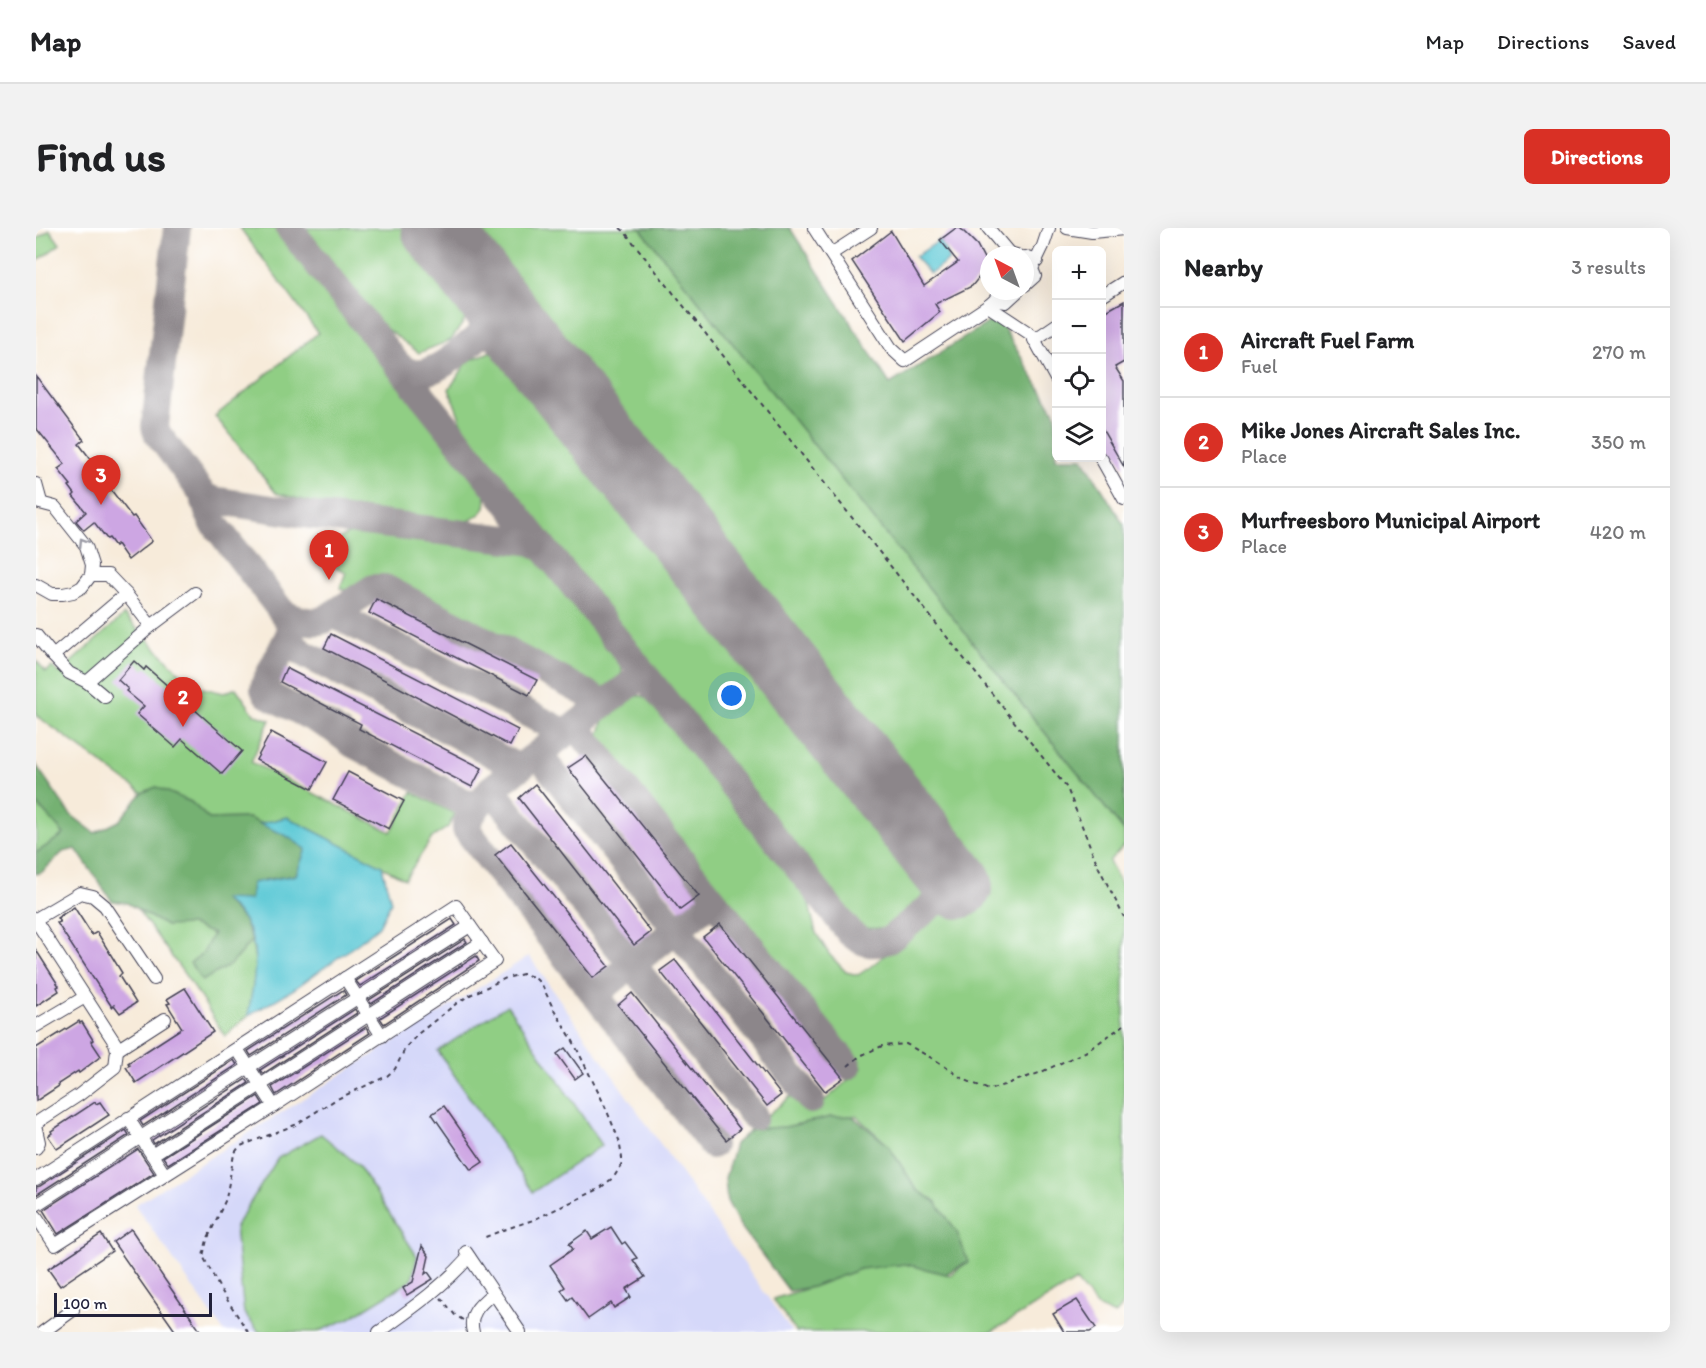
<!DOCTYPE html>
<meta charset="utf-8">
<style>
:root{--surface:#fff;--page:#f2f2f2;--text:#202124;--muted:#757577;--line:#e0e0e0;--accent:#d93025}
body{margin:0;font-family:Itim,sans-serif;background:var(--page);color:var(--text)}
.controls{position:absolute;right:18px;top:18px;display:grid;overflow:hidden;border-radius:9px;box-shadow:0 6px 24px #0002}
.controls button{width:54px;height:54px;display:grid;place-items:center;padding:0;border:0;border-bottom:2px solid var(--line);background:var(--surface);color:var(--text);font:30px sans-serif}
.compass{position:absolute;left:944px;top:18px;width:54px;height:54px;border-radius:50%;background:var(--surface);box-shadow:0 6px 24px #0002;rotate:319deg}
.scale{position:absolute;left:18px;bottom:15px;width:158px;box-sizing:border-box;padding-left:6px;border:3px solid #22223b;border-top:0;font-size:16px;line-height:21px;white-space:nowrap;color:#22223b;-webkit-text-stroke:4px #fff;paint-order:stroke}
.you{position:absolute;left:696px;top:468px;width:21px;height:21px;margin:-15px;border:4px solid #fff;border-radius:50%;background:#1a73e8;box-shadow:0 0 0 9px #1a73e833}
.badge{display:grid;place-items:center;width:39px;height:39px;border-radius:50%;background:var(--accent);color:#fff;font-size:20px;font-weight:700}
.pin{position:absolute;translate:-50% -50px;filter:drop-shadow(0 2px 3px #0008)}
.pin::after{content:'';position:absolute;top:32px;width:21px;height:18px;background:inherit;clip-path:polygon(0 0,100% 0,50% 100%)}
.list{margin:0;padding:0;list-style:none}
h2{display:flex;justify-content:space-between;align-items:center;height:78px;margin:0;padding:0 24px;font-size:26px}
h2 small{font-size:20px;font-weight:400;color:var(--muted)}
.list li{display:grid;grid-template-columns:39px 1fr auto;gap:18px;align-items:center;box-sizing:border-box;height:90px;padding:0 24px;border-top:2px solid var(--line)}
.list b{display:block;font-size:22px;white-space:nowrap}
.list p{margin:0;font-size:20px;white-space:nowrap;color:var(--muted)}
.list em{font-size:20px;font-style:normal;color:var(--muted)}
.icon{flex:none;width:33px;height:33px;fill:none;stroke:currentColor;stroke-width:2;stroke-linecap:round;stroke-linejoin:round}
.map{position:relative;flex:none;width:1088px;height:1104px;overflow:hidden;border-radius:9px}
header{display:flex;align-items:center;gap:36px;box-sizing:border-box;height:84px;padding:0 30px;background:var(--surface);border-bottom:2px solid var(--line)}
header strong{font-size:28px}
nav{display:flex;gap:33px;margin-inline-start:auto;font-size:21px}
.intro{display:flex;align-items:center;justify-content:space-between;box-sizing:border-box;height:144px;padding:0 36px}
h1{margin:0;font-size:42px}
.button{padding:15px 27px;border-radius:9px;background:var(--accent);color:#fff;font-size:21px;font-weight:700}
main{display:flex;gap:36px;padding:0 36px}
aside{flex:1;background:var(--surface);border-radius:9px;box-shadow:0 6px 24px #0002}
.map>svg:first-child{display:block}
.built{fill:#d5d8f9}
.green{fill:#90ce84;stroke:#597860;stroke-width:1.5}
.forest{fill:#74b172;stroke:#4b6a56;stroke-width:1.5}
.water{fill:#5dc9d6;stroke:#407688;stroke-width:1.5}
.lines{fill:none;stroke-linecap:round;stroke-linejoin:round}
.taxiway{stroke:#8c868a;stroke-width:28}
.runway{stroke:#8c868a;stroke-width:70}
.building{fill:#cda6e3}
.minor-casing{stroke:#424053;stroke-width:14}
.path{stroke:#424053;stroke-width:2;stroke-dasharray:4.5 4.5;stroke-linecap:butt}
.minor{stroke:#fff;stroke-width:12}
.oneway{stroke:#9c9ca7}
</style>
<header>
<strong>Map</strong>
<nav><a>Map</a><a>Directions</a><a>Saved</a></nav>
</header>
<div class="intro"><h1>Find us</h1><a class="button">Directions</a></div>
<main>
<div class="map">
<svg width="1088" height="1104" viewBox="0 0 1088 1104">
<rect width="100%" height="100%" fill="#fff"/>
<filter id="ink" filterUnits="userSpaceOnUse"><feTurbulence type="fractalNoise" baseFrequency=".0167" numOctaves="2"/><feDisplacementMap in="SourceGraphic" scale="12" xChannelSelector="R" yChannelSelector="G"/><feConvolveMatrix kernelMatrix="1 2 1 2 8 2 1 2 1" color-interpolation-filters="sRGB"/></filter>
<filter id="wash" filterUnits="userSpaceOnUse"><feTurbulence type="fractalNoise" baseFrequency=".008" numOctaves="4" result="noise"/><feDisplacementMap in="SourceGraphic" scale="24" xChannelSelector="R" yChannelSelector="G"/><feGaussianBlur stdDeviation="1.35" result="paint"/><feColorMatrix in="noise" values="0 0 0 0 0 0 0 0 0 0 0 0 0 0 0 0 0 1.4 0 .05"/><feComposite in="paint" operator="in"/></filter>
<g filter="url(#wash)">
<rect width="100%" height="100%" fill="#f7ebda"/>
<polygon class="built" points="493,728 756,1104 188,1104 99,977"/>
<g class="green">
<path d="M204 0H241L447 257C454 280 449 286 428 295L310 283 240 265 179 188 282 105Z"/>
<polygon points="264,0 371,0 436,82 415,112 383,125 340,93"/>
<path d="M432 0H604L1088 603V617L1073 633 1088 661V1076L1079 1087 1063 1080 1040 1053 955 1104H760L737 1071 776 1059 829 1039 870 1036 914 1047 932 1034 899 973 881 962 852 917 820 888 795 889 749 899 715 901 755 868H761L774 885 826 840 562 511 570 485C589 472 602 458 623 477L686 559 770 663 780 705 793 726 810 744 822 747 834 739 949 646 673 305Z"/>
<polygon points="14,2 24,16 0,34 0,11"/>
<polygon points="465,119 889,651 886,672 855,701 823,700 758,621 431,209 413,161 432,133"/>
<path d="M319 302 488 322 500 327 511 336 585 430 586 444 582 455 571 460 557 459 348 349 334 354 316 365 304 360 310 344 288 334C296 314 300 312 319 302Z"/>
<polygon points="88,387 144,445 162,459 188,465 200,460 218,486 234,492 215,534 355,604 376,564 419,586 412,599 396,610 369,651 251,589 224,596 213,590 173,591 155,574 120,559 106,565 0,487 0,432 10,444 16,439 23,445"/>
<polygon points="0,575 28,606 0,625"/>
<polygon points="102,682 130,698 154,695 177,706 167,725 194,737 216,712 220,739 212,788 189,808 157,758"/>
<polygon points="471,777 566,917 497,964 402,823"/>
<polygon points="285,906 322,937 381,1028 376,1052 314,1090 281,1104 223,1104 208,1085 199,999 242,930"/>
</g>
<g class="forest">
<polygon points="604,0 754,0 854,156 961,89 1020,187 1020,230 1047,230 1088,297 1088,603"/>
<polygon points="0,537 34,586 59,605 83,593 106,565 120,559 155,574 173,591 213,590 249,607 270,621 260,647 228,652 214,672 188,672 207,691 216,712 194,737 166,753 154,735 167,725 177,706 155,697 130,698 91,675 76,673 40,621 27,624 6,644 0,646 0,625 28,606 0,575"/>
<polygon points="816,888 852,917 881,962 899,973 921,1004 932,1034 910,1046 869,1036 824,1041 776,1059 753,1063 703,996 691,973 689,950 699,916 715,901 749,899 795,889"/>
</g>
<g class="water">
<polygon points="904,12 913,32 894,46 879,29"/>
<path d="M251 589 346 638 355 674 343 698 324 714 258 761 212 788C217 756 227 721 207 691 202 684 194 677 187 671L214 672 216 655 260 647 270 621 249 607 224 596Z"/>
</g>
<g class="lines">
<g class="taxiway">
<polyline points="141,0 119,199 121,205 168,268 177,272 287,289 497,314 508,321"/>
<path d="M253 0 814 705C827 716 837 718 853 712L922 656"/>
<path d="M448 104C460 97 472 98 483 106"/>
<path d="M362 137C368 141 373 145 379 145 401 148 431 117 448 104 462 86 456 76 446 58"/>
<polyline points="167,266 172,284 177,294 246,384"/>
<polyline points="297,386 337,360 349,360 569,475"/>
<polyline points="254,405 257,415 265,424 483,540 608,446"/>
<polyline points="540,498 677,672 812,838"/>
<polyline points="502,526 775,872"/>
<path d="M483 540 455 561 440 580 317 516 296 500 231 466 228 461 229 455 254 405 253 394 246 384C256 391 277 396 288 392 289 391 296 387 297 386L530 505"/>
<polyline points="455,561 718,888"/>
<polyline points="440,580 430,597 430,601 676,917"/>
<polyline points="559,766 677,672"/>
</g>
<polyline class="runway" points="400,0 922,656"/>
</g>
<g id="blocks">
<g class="building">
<polygon points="920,0 924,0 941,17 952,38 936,58 899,76 904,84 869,113 816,33 855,3 888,58 922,34 904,12"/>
<polygon points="1088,73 1088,134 1079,139 1088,153 1088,239 1065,199 1065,86"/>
<polygon points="0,148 48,212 43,216 67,247 65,249 96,289 98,288 116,313 92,332 81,316 79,318 73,310 71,311 58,294 48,302 40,293 50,284 37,268 39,266 33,258 35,257 22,241 29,236 0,200"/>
<polygon points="340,371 501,452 493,467 333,385"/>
<polygon points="295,406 482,502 474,518 288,420"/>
<polygon points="98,433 108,442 110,439 206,523 186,546 146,511 139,519 101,486 108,478 90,463 92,461 82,452"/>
<polygon points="250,440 446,540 436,559 323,501 325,496 244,454"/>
<polygon points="235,504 291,534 276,561 220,532"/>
<polygon points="550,528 663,668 644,682 532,540"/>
<polygon points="312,544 368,573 353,601 297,572"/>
<polygon points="499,556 615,704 598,717 483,570"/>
<polygon points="475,615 573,738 557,750 459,627"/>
<polygon points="38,679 56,707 61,704 86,745 83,748 100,775 84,785 78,777 76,779 21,695 24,694 21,690"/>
<polygon points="416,691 420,697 324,758 320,753"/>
<polygon points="684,696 807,850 789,863 667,709"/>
<polygon points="429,711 431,714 335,776 333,772"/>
<polygon points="0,722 23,758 21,759 23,763 0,778"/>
<polygon points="440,728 443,733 348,796 344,790"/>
<polygon points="639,732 745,867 731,878 624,743"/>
<polygon points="149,760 177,804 100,855 90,839 94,837 92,835 146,800 131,776 134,775 131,771"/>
<polygon points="307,762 310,767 215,828 212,823"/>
<polygon points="596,765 704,901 690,912 582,777"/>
<polygon points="319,781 321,785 227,846 224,842"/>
<polygon points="43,793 44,795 46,794 57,812 55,813 65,828 43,845 42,843 22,856 23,858 0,873 0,820"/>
<polygon points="330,799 334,805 240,867 236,859"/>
<polygon points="529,820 547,845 539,851 521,826"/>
<polygon points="198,832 201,837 107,898 104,893"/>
<polygon points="210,851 213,855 118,916 116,912"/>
<polygon points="222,868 227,876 132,936 127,929"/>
<polygon points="59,874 60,876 64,874 73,887 21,921 12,908 16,905 15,903"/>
<polygon points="408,878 447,934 435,942 396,886"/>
<polygon points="90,902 93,907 0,967 0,959 4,958"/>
<polygon points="102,921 118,945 22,1006 7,982"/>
<polygon points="575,999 586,1016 589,1014 601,1030 597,1032 609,1049 590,1061 595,1069 578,1080 575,1075 552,1091 536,1069 532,1072 525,1062 529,1059 514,1037 537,1021 533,1016 551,1003 556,1011"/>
<polygon points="95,1001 129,1052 165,1104 140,1104 77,1014"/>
<polygon points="65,1006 76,1023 24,1058 12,1041"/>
<polygon points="386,1018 393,1028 389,1046 392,1044 397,1051 371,1067 367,1060 377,1054"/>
<polygon points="1041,1072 1060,1100 1054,1104 1028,1104 1017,1086"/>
</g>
</g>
</g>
<g filter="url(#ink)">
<use href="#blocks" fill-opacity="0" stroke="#424053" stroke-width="1.5"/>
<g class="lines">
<defs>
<g id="minor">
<polyline points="778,0 855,120 869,133 952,78 959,72 964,63"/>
<polyline points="952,0 973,25 981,27"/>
<polyline points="1031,0 1056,4 1088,1"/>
<polyline points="795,26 835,0"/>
<polyline points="989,29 1001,33"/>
<polyline points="989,57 999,48 996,41 1007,18 1013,0"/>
<polyline points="1066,68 1088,54"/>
<polyline points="959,72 970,74 982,63"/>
<polyline points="952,78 996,107 1020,151"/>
<polyline points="998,112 1020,97"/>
<polyline points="1065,230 1088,271"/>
<polyline points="0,256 5,274"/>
<polyline points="0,274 19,279 50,318 56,337 55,347 46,359 37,364 27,366 16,366 0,357"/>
<polyline points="55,347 72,347 90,366 115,398"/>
<polyline points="0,407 17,428 90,366"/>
<polyline points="17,428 33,445 51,454 115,398 159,365"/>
<polyline points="51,454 69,469"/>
<polyline points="0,691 44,665 57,668 69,678 118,751"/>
<polyline points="0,693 79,815 81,822 79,839 43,867 0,895"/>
<polyline points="309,750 346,808"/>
<polyline points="0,798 49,769"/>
<polyline points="201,821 238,878"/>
<polyline points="81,822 129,791"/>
<polyline points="92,890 116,927 446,714"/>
<polyline points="0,901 3,914 0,920"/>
<polyline points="116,927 129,947"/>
<polyline points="0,951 420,678 459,733 238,878 19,1017 0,988"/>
<polyline points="0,977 213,839 434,698"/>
<polyline points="430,1024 484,1104"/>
<polyline points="7,1104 37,1082"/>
<path d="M343 1104C375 1081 407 1059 433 1029"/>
<path d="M437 1104C432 1086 444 1076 457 1065"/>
</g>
</defs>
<use href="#minor" class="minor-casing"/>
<g class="path">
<polyline points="584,0 588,3 1031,560 1062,638 1088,689"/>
<polyline points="812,838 824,828 846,818 870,816 901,833 927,851 953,862 1003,845 1051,823 1088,797"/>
<polyline points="405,1070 419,1087 427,1092"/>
<polyline points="212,1104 183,1059 167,1028 171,1012 190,971 198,926 203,919 207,917 259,897 299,872 351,848 359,841 370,819 383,805 421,775 436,766 470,750 487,746 498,749 506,757 517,780 536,811 568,876 583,912 586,930 586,936 578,949 563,961 497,992 467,1002 447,1010"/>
</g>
<use href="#minor" class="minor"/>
</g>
<defs><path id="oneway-chevron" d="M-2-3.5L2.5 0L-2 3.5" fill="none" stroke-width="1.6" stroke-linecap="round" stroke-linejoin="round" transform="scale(1.5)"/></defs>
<use class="oneway" href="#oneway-chevron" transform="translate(47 314) rotate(-122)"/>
</g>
</svg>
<div class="controls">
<button>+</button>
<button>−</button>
<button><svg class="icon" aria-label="locate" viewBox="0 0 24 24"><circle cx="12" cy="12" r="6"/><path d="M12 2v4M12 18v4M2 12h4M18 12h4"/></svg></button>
<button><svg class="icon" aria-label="layers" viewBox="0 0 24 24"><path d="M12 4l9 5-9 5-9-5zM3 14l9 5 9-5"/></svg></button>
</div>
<svg class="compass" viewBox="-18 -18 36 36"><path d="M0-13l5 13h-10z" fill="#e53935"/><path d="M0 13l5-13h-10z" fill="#757577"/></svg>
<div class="scale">100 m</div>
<div class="you"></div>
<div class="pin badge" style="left:293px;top:352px">1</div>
<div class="pin badge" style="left:147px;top:499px">2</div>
<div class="pin badge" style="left:65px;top:277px">3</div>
</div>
<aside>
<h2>Nearby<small>3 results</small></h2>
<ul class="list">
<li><span class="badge">1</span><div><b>Aircraft Fuel Farm</b><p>Fuel</p></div><em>270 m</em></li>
<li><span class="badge">2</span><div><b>Mike Jones Aircraft Sales Inc.</b><p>Place</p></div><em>350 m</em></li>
<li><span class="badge">3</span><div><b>Murfreesboro Municipal Airport</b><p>Place</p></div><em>420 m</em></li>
</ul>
</aside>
</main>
